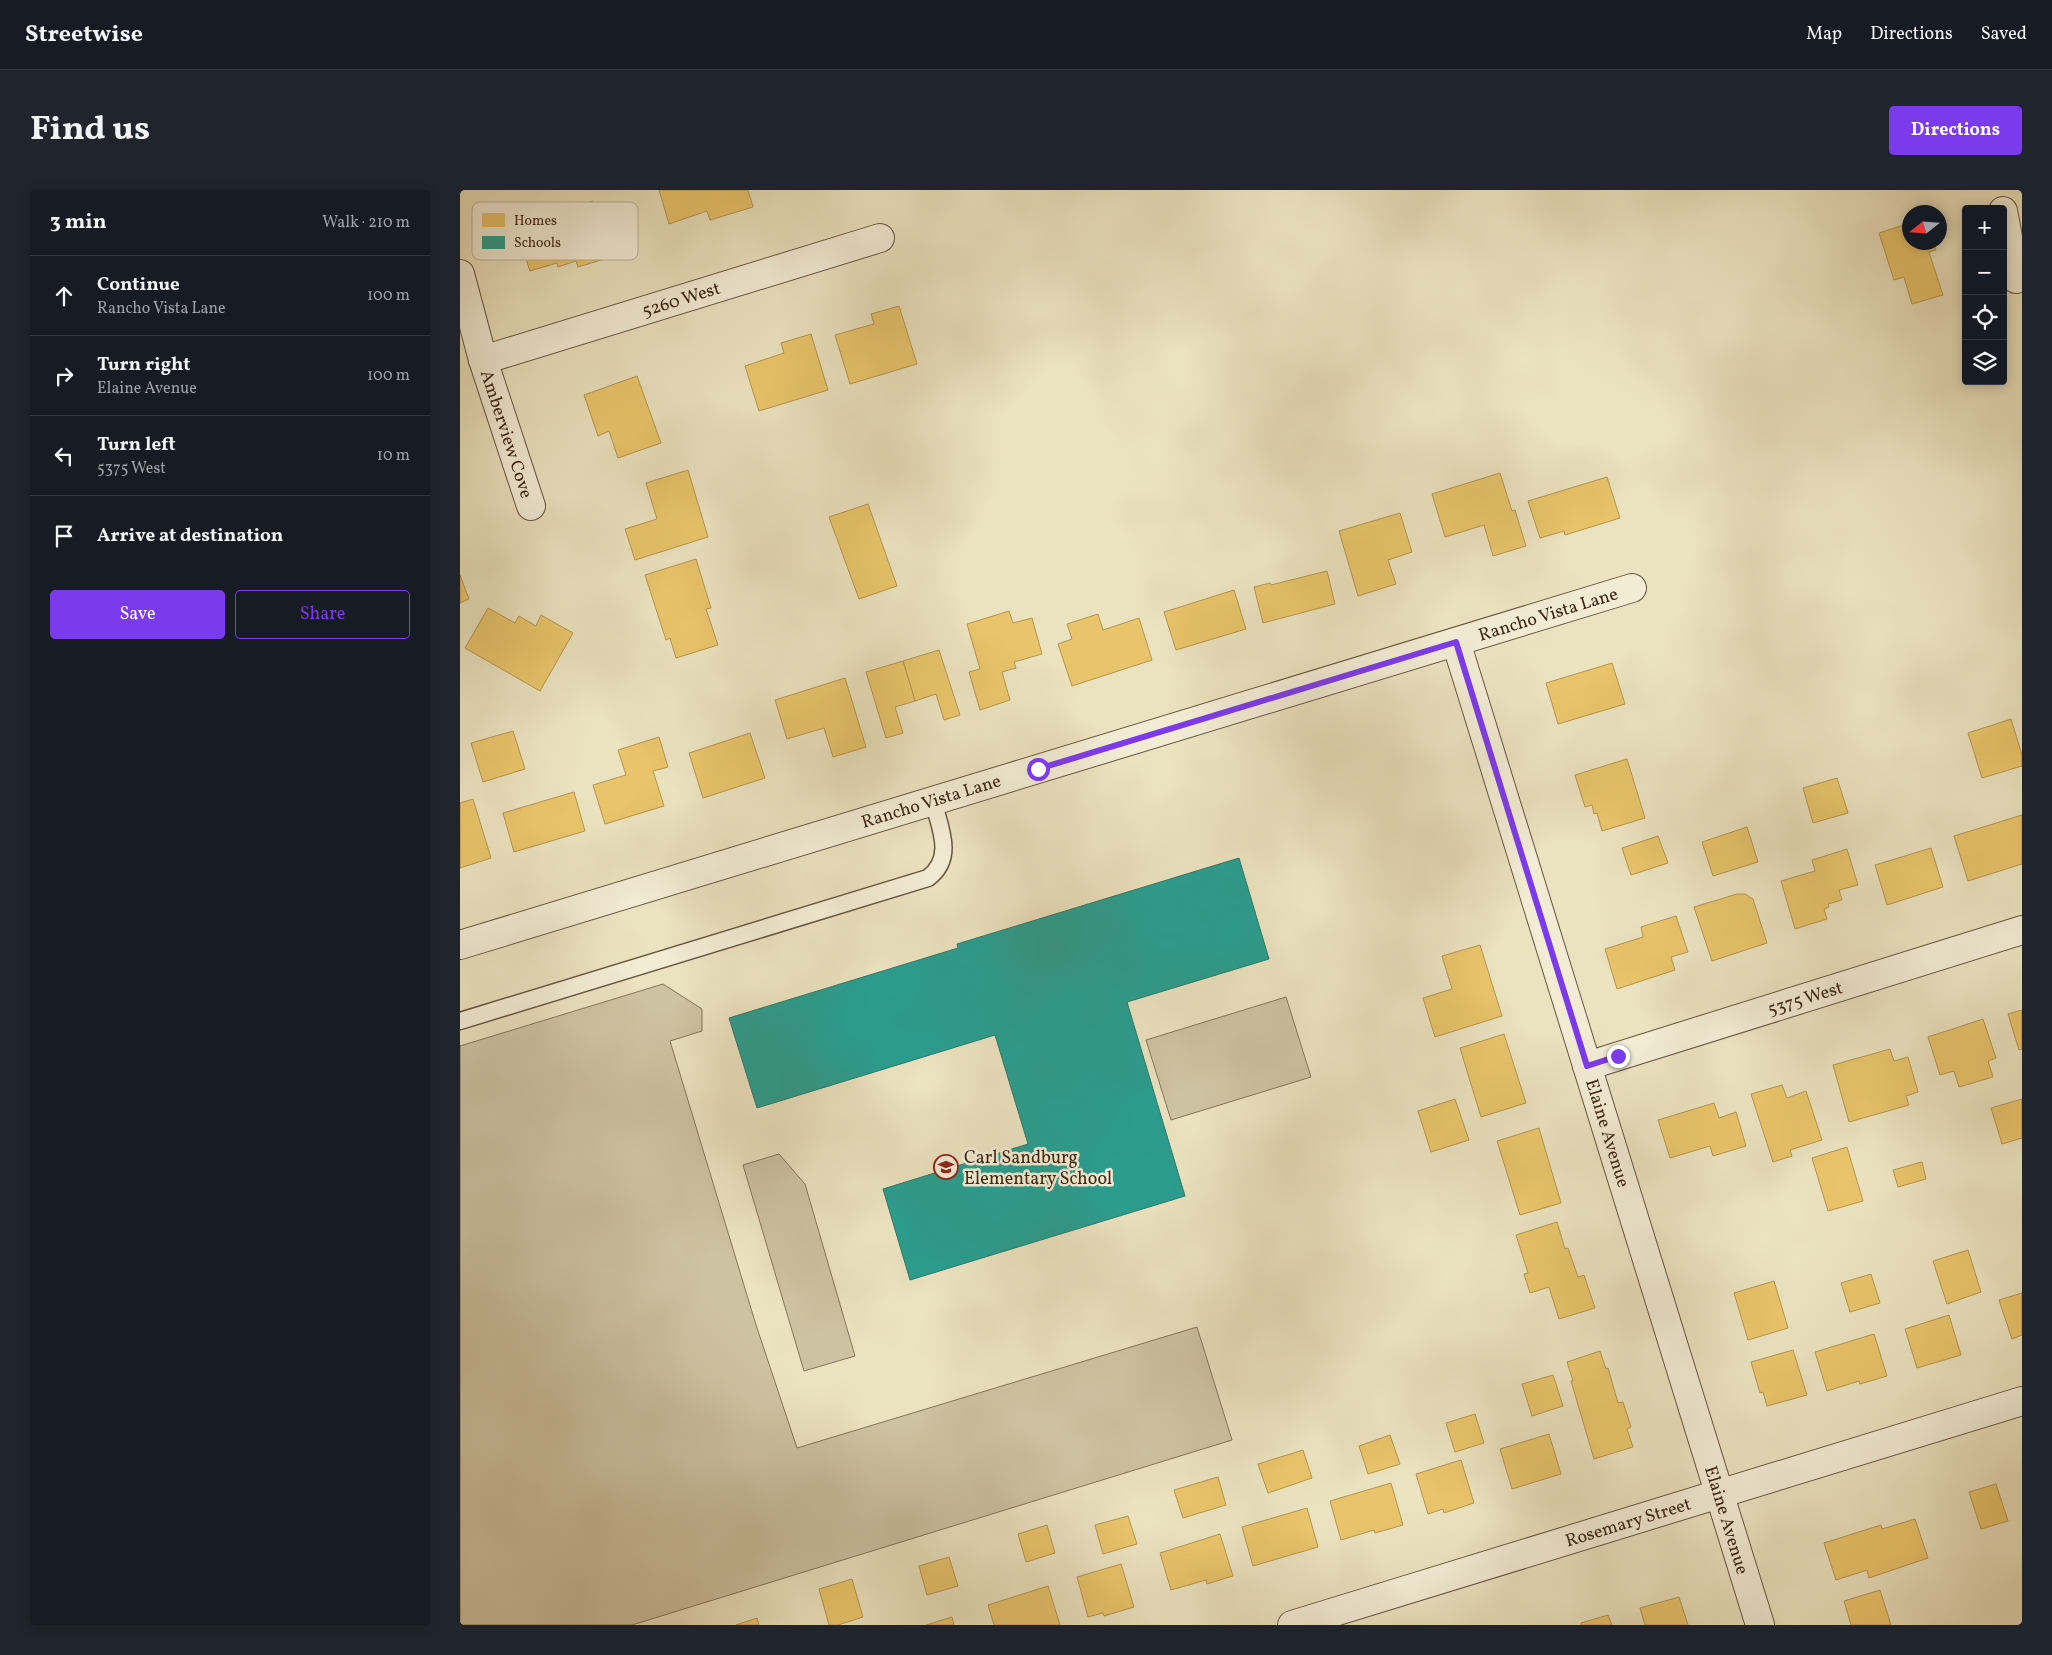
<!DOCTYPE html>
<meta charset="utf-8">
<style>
:root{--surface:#171b24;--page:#20242c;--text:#f1f3f6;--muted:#9ea1a6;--line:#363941;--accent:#7c3aed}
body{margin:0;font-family:Vollkorn,serif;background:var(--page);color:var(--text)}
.controls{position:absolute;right:15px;top:15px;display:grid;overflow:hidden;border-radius:5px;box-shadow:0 2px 12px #0003}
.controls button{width:45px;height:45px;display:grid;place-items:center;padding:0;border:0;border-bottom:1px solid var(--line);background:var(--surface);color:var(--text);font:25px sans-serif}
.compass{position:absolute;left:1442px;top:15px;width:45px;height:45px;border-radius:50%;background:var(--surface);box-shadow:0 2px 12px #0003;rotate:253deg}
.stop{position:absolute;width:15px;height:15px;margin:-11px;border:4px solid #7c3aed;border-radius:50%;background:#fff}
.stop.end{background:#7c3aed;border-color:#fff;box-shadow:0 1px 5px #0008}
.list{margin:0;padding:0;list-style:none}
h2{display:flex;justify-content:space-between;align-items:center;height:65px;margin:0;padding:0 20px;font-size:21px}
h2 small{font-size:16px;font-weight:400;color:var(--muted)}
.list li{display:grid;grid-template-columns:32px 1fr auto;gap:15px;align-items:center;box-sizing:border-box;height:80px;padding:0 20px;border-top:1px solid var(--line)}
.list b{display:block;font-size:19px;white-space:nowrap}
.list p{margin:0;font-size:16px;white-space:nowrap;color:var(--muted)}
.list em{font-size:16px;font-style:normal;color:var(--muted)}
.actions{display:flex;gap:10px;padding:15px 20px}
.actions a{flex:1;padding:11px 0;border:1px solid var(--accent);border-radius:5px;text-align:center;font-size:18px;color:var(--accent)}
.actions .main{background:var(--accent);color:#fff}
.icon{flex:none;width:28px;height:28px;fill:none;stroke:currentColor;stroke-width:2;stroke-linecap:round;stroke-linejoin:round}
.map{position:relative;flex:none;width:1562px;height:1435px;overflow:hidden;border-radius:5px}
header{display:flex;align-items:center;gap:30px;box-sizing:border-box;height:70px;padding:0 25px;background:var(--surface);border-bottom:1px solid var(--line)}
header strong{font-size:24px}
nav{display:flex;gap:28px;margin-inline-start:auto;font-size:18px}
.intro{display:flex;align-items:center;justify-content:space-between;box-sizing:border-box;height:120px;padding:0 30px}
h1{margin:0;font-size:35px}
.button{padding:12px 22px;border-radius:5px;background:var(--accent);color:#fff;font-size:18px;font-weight:700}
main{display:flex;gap:30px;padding:0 30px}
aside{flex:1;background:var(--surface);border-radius:5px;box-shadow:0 2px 12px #0003}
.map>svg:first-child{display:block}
.green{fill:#cdc2a2;stroke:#85745c}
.homes{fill:#e9c46a;stroke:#b59550}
.schools{fill:#2a9d8f;stroke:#30796a}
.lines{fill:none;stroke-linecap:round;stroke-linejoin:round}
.lane-casing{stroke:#685540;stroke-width:19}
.street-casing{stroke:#685540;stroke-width:30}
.lane{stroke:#f2ecd5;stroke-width:16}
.street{stroke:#f2ecd5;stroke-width:28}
.route{stroke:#7c3aed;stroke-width:6}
.labels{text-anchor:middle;stroke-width:5;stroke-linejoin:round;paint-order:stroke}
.street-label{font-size:18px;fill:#3d2615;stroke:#f2ecd5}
.poi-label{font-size:18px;fill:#3d2615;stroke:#f2ecd5;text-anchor:start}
.key{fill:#f2ecd5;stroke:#bcb19b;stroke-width:1}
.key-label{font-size:14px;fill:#3d2615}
</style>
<header>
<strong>Streetwise</strong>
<nav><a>Map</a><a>Directions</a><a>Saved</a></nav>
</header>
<div class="intro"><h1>Find us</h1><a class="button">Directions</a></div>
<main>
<aside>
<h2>3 min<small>Walk · 210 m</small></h2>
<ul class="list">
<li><svg class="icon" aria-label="ahead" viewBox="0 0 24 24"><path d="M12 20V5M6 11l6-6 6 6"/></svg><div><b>Continue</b><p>Rancho Vista Lane</p></div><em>100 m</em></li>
<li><svg class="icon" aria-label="right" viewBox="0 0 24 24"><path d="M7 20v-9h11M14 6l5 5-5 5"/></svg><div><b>Turn right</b><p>Elaine Avenue</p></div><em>100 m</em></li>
<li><svg class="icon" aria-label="left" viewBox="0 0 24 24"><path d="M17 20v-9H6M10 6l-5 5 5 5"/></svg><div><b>Turn left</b><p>5375 West</p></div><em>10 m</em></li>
<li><svg class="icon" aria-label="arrive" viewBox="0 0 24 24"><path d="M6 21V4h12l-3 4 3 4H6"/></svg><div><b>Arrive at destination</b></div></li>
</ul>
<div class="actions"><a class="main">Save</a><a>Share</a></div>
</aside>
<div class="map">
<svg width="1562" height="1435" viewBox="0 0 1562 1435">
<rect width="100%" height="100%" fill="#ebe2bf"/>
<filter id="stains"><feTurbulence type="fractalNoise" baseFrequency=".004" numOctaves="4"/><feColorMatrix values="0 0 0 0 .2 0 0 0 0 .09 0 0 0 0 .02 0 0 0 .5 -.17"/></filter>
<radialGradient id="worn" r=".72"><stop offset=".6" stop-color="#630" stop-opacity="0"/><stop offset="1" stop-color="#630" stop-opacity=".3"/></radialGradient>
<g class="green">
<polygon points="203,794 242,819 242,841 210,851 296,1135 337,1258 737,1137 772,1250 172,1435 0,1435 0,856"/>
<polygon points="826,807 851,887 711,930 686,850"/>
<polygon points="319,964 345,994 395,1166 344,1181 283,975"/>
</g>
<g class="homes">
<polygon points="199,0 288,0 293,17 250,30 247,21 209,34"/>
<polygon points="133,11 137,24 154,19 168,62 118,77 116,71 98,77 97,73 70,81 55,36"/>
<polygon points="1450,33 1450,52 1473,52 1476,60 1469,62 1483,105 1452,114 1444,87 1434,90 1419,43"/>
<polygon points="439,116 457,174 390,194 375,145 414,134 411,124"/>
<polygon points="351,144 368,200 299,221 285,176 324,163 321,153"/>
<polygon points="177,186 201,253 158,268 149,241 138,246 124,205"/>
<polygon points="228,280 248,347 175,370 165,339 197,329 186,293"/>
<polygon points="1040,283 1052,321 1055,320 1066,356 1033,366 1024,335 985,347 972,304"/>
<polygon points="1147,287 1160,328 1105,345 1104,341 1080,348 1068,311"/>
<polygon points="408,314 437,396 399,409 369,327"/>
<polygon points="940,323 952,362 928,370 936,394 898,406 879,341"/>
<polygon points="236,369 251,418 246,419 258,455 216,468 210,448 206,450 185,385"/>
<polygon points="867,381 875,414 803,433 794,397 810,393 811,395"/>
<polygon points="0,385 9,409 0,413"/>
<polygon points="774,400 786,439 716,460 704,422"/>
<polygon points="28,418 55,433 59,426 76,436 81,425 113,443 80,501 5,458"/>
<polygon points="549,421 553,433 572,428 582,464 554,472 556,478 542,482 550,510 520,520 509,482 520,479 507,434"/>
<polygon points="638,424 643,440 679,428 692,470 612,496 598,454 612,449 607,434"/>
<polygon points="479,460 500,525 484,530 476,504 455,511 443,471"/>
<polygon points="443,471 455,511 435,517 443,543 426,548 406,482"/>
<polygon points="1152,473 1165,514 1098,534 1086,493"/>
<polygon points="385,488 406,557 373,567 364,538 327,549 315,510"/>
<polygon points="1551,529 1562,565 1562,576 1522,588 1508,543"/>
<polygon points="53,541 65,579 23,592 11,553"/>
<polygon points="290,543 305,588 243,608 229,563"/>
<polygon points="199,547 208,577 193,581 204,616 145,634 133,595 166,585 158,560"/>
<polygon points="1167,569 1185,628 1142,641 1137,623 1134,624 1132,615 1125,617 1115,585"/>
<polygon points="1377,588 1388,623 1353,633 1343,598"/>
<polygon points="114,602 125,641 54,662 43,623"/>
<polygon points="13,609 31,668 0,678 0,613"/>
<polygon points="1562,625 1562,674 1508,691 1494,646"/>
<polygon points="1287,637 1298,672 1253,686 1242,652"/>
<polygon points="1198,646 1208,673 1171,685 1162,658"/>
<polygon points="1471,658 1483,697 1427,715 1415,675"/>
<polygon points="1387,659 1398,695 1379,700 1382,710 1368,714 1369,717 1364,719 1367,729 1335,739 1321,691 1355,681 1352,670"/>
<polygon points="1277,704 1285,704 1293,709 1307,753 1252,771 1234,717"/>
<polygon points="1216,726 1228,762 1211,767 1215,780 1157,799 1145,759 1183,747 1181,737"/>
<polygon points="1020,755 1042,826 975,847 963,808 992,799 982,766"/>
<polygon points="1562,820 1562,859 1559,860 1548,824"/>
<polygon points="1523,829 1536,868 1528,871 1533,887 1499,897 1494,881 1480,885 1468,847"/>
<polygon points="1044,844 1066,913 1021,927 1000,858"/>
<polygon points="1430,859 1434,871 1448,867 1458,902 1446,906 1449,915 1389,932 1373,875"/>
<polygon points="1322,895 1327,908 1346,901 1362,950 1330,960 1332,966 1313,972 1291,904"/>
<polygon points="995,909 1009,950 971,962 958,921"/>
<polygon points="1562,909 1562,948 1542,954 1531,918"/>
<polygon points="1254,913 1259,928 1276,922 1286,956 1253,966 1250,956 1210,968 1198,930"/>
<polygon points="1079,938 1101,1013 1060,1025 1037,951"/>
<polygon points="1387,957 1403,1011 1368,1021 1352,968"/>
<polygon points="1462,972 1466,989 1438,997 1433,980"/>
<polygon points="1097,1032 1105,1059 1108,1058 1118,1087 1124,1085 1135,1118 1099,1129 1089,1097 1070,1103 1064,1084 1068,1083 1056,1045"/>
<polygon points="1508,1060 1521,1102 1487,1114 1473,1071"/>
<polygon points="1411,1084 1420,1113 1390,1122 1381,1093"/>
<polygon points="1314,1091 1328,1138 1288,1150 1274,1103"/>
<polygon points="1562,1103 1562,1145 1552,1149 1539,1110"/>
<polygon points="1489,1125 1501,1165 1457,1178 1445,1139"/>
<polygon points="1414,1144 1427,1186 1400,1194 1399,1191 1367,1201 1355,1162"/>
<polygon points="1333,1160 1347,1205 1307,1216 1303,1202 1300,1203 1291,1172"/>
<polygon points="1140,1161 1146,1179 1148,1178 1158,1213 1163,1212 1171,1237 1167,1239 1173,1257 1134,1269 1111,1191 1113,1191 1107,1172"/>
<polygon points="1093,1185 1103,1216 1072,1226 1062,1194"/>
<polygon points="1015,1224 1024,1253 995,1262 986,1233"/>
<polygon points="1089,1244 1101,1284 1052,1299 1040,1259"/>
<polygon points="930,1245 940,1274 908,1284 899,1256"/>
<polygon points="843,1260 852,1288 808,1303 798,1274"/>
<polygon points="1001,1270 1014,1313 984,1323 983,1319 968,1324 956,1284"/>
<polygon points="758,1287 766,1315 723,1328 714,1300"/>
<polygon points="931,1293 943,1335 915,1343 914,1340 881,1350 870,1311"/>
<polygon points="1536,1294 1548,1331 1521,1339 1509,1302"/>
<polygon points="847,1318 858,1357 793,1376 782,1337"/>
<polygon points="668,1326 677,1354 643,1364 635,1335"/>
<polygon points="1455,1329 1468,1368 1409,1388 1407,1380 1376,1390 1364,1353 1421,1335 1422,1339"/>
<polygon points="587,1335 595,1363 566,1372 558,1344"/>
<polygon points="760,1344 773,1386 747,1394 746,1390 711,1400 700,1363"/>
<polygon points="489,1367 498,1396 467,1405 459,1376"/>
<polygon points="661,1374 674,1417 644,1426 643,1423 628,1427 617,1387"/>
<polygon points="392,1389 403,1427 378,1435 369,1435 359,1399"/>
<polygon points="588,1396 600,1435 534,1435 528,1415"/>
<polygon points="1420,1400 1431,1435 1391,1435 1384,1411"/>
<polygon points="1219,1407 1228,1435 1185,1435 1180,1418"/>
<polygon points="1148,1425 1152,1435 1121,1435 1121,1433"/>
<polygon points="492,1427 494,1435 466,1435"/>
<polygon points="297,1428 299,1435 276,1435"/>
</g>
<polygon class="schools" points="779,668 809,769 667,812 725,1006 450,1090 423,999 568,954 535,845 297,918 269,828 498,758 497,754"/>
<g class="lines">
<defs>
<path id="lane" d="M0 831 468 688C495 668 480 638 473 611"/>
<g id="street">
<polyline points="1543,21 1556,89"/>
<polyline points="0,84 23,170 71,316"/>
<polyline points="23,170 420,48"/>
<polyline points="996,452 1300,1435"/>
<polyline points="0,755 1172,398"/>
<polyline points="1127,876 1562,740"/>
<polyline points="832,1435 1562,1211"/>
</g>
</defs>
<use href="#lane" class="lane-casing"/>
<use href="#street" class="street-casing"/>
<use href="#lane" class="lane"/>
<use href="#street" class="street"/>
</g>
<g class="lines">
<polyline class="route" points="578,579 996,452 1127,876 1158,866"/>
</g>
<defs>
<symbol id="school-ring" viewBox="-11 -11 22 22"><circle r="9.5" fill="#f2ecd5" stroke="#8f2418" stroke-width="1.5"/><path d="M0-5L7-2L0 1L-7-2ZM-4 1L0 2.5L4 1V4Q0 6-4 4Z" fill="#8f2418"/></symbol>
</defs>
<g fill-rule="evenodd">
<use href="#school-ring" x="472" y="963" width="28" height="28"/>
</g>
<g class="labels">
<g class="street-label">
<text transform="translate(221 109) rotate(-17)" y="6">5260 West</text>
<text transform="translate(47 244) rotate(72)" y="6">Amberview Cove</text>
<text transform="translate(1088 424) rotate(-17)" y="6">Rancho Vista Lane</text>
<text transform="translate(471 611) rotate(-17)" y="6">Rancho Vista Lane</text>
<text transform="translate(1345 808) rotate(-17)" y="6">5375 West</text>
<text transform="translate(1148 943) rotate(73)" y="6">Elaine Avenue</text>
<text transform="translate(1267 1330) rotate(73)" y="6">Elaine Avenue</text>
<text transform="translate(1168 1332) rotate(-17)" y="6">Rosemary Street</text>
</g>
<g class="poi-label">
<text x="504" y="973">Carl Sandburg<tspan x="504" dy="21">Elementary School</tspan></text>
</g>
</g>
<rect x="12" y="12" width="166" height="58" rx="8" class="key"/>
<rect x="22" y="23" width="23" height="14" fill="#e9c46a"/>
<rect x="22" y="46" width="23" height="13" fill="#2a9d8f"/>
<g class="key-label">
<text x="54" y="35">Homes</text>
<text x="54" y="57">Schools</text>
</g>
<rect width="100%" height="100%" filter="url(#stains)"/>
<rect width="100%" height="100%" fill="url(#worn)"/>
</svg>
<div class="controls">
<button>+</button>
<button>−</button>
<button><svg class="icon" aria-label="locate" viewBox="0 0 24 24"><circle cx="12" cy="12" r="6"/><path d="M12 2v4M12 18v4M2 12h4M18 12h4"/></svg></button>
<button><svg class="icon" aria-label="layers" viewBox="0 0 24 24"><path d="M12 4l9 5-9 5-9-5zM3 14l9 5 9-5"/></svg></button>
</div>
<svg class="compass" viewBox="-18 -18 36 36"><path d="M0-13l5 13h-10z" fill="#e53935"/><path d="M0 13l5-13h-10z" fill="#9ea1a6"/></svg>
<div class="stop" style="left:578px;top:579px"></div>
<div class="stop end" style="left:1158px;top:866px"></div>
</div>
</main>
